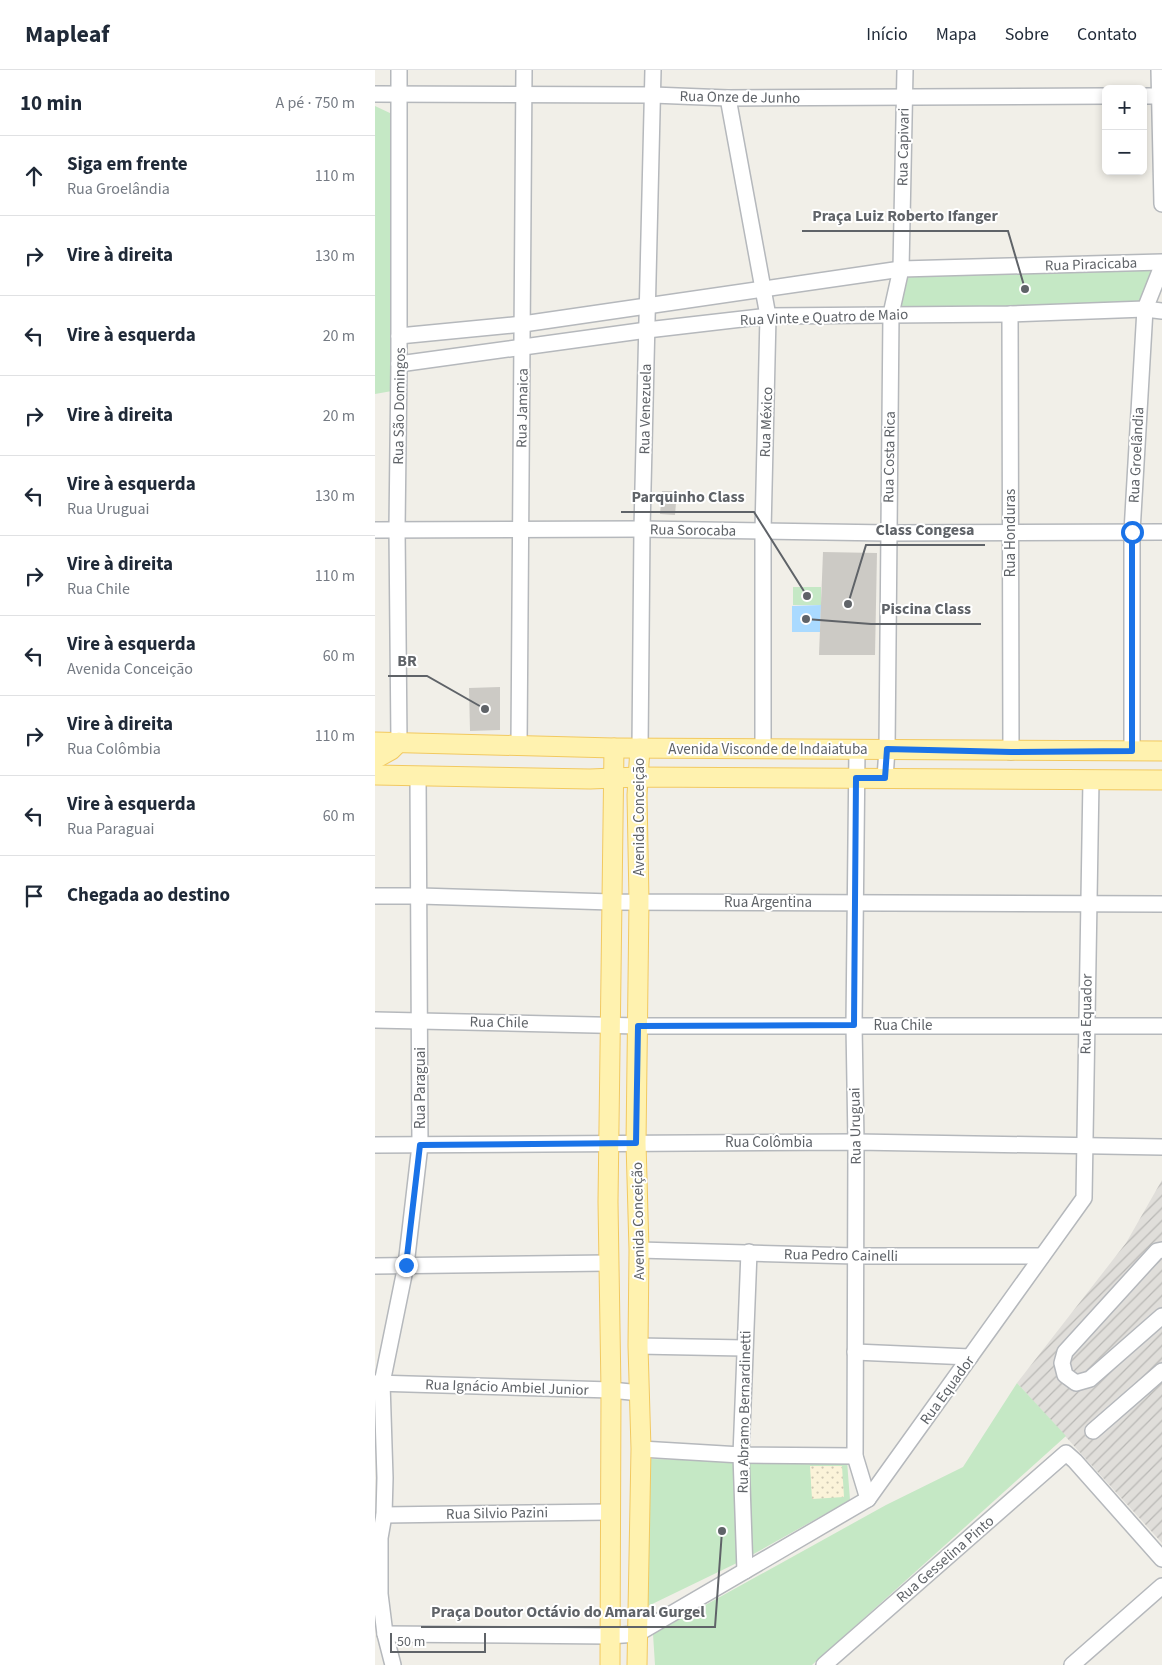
<!DOCTYPE html>
<html lang="pt">
<meta charset="utf-8">
<style>
:root{--surface:#fff;--page:#f6f6f7;--text:#1f2937;--muted:#747a83;--line:#e0e1e3}
body{margin:0;font-family:"Source Sans 3",sans-serif;background:var(--page);color:var(--text)}
.controls{position:absolute;right:15px;top:15px;display:grid;overflow:hidden;border-radius:8px;box-shadow:0 2px 8px #0003}
.controls button{width:45px;height:45px;display:grid;place-items:center;padding:0;border:0;border-bottom:1px solid var(--line);background:var(--surface);color:var(--text);font:25px sans-serif}
.scale{position:absolute;left:15px;bottom:12px;width:96px;box-sizing:border-box;padding-left:5px;border:2px solid #5f6368;border-top:0;font-size:14px;line-height:18px;white-space:nowrap;color:#5f6368;-webkit-text-stroke:4px #fff;paint-order:stroke}
.stop{position:absolute;width:15px;height:15px;margin:-11px;border:4px solid #1a73e8;border-radius:50%;background:#fff}
.stop.end{background:#1a73e8;border-color:#fff;box-shadow:0 1px 5px #0008}
.list{margin:0;padding:0;list-style:none}
h2{display:flex;justify-content:space-between;align-items:center;height:65px;margin:0;padding:0 20px;font-size:21px}
h2 small{font-size:16px;font-weight:400;color:var(--muted)}
.list li{display:grid;grid-template-columns:32px 1fr auto;gap:15px;align-items:center;box-sizing:border-box;height:80px;padding:0 20px;border-top:1px solid var(--line)}
.list b{display:block;font-size:19px;white-space:nowrap}
.list p{margin:0;font-size:16px;white-space:nowrap;color:var(--muted)}
.list em{font-size:16px;font-style:normal;color:var(--muted)}
.icon{flex:none;width:28px;height:28px;fill:none;stroke:currentColor;stroke-width:2;stroke-linecap:round;stroke-linejoin:round}
.map{position:relative;flex:none;width:787px;height:1595px;overflow:hidden}
header{display:flex;align-items:center;gap:30px;box-sizing:border-box;height:70px;padding:0 25px;background:var(--surface);border-bottom:1px solid var(--line)}
header strong{font-size:24px}
nav{display:flex;gap:28px;margin-inline-start:auto;font-size:18px}
main{display:flex}
aside{flex:1;background:var(--surface)}
.map>svg:first-child{display:block}
.industrial{fill:url(#industrial-furrows)}
.green{fill:#c5e8c5}
.sand{fill:url(#sand-dots)}
.water{fill:#aadaff}
.building{fill:#cccac5}
.lines{fill:none;stroke-linecap:round;stroke-linejoin:round}
.minor-casing{stroke:#b5b8bc;stroke-width:18}
.major-casing{stroke:#f2c960;stroke-width:21}
.minor{stroke:#fff;stroke-width:15}
.major{stroke:#fff2af;stroke-width:19}
.route{stroke:#1a73e8;stroke-width:6}
.labels{text-anchor:middle;stroke-width:4;stroke-linejoin:round;paint-order:stroke}
.street-label{font-size:15px;fill:#5f6368;stroke:#fff}
.leader{fill:none;stroke:#5f6368;stroke-width:2}
.callout-dot{fill:#5f6368;stroke:#fff;stroke-width:2}
.callout-label{font-size:16px;text-anchor:middle;font-weight:bold;fill:#5f6368;stroke:#fff;stroke-width:4;stroke-linejoin:round;paint-order:stroke}
</style>
<header>
<strong>Mapleaf</strong>
<nav><a>Início</a><a>Mapa</a><a>Sobre</a><a>Contato</a></nav>
</header>
<main>
<aside>
<h2>10 min<small>A pé · 750 m</small></h2>
<ul class="list">
<li><svg class="icon" aria-label="ahead" viewBox="0 0 24 24"><path d="M12 20V5M6 11l6-6 6 6"/></svg><div><b>Siga em frente</b><p>Rua Groelândia</p></div><em>110 m</em></li>
<li><svg class="icon" aria-label="right" viewBox="0 0 24 24"><path d="M7 20v-9h11M14 6l5 5-5 5"/></svg><div><b>Vire à direita</b></div><em>130 m</em></li>
<li><svg class="icon" aria-label="left" viewBox="0 0 24 24"><path d="M17 20v-9H6M10 6l-5 5 5 5"/></svg><div><b>Vire à esquerda</b></div><em>20 m</em></li>
<li><svg class="icon" aria-label="right" viewBox="0 0 24 24"><path d="M7 20v-9h11M14 6l5 5-5 5"/></svg><div><b>Vire à direita</b></div><em>20 m</em></li>
<li><svg class="icon" aria-label="left" viewBox="0 0 24 24"><path d="M17 20v-9H6M10 6l-5 5 5 5"/></svg><div><b>Vire à esquerda</b><p>Rua Uruguai</p></div><em>130 m</em></li>
<li><svg class="icon" aria-label="right" viewBox="0 0 24 24"><path d="M7 20v-9h11M14 6l5 5-5 5"/></svg><div><b>Vire à direita</b><p>Rua Chile</p></div><em>110 m</em></li>
<li><svg class="icon" aria-label="left" viewBox="0 0 24 24"><path d="M17 20v-9H6M10 6l-5 5 5 5"/></svg><div><b>Vire à esquerda</b><p>Avenida Conceição</p></div><em>60 m</em></li>
<li><svg class="icon" aria-label="right" viewBox="0 0 24 24"><path d="M7 20v-9h11M14 6l5 5-5 5"/></svg><div><b>Vire à direita</b><p>Rua Colômbia</p></div><em>110 m</em></li>
<li><svg class="icon" aria-label="left" viewBox="0 0 24 24"><path d="M17 20v-9H6M10 6l-5 5 5 5"/></svg><div><b>Vire à esquerda</b><p>Rua Paraguai</p></div><em>60 m</em></li>
<li><svg class="icon" aria-label="arrive" viewBox="0 0 24 24"><path d="M6 21V4h12l-3 4 3 4H6"/></svg><div><b>Chegada ao destino</b></div></li>
</ul>
</aside>
<div class="map">
<svg width="787" height="1595" viewBox="0 0 787 1595">
<defs>
<pattern id="industrial-furrows" width="10" height="10" patternUnits="userSpaceOnUse" patternTransform="scale(1.25)"><rect width="10" height="10" fill="#e0deda"/><path d="M-1 1l2-2M0 10L10 0M9 11l2-2" fill="none" stroke="#b9b8b5"/></pattern>
<pattern id="sand-dots" width="8" height="8" patternUnits="userSpaceOnUse" patternTransform="scale(1.25)"><rect width="8" height="8" fill="#fbf3d9"/><path d="M2 2h.1M6 6h.1" fill="none" stroke="#cec8b4" stroke-width="1.8" stroke-linecap="round"/></pattern>
</defs>
<rect width="100%" height="100%" fill="#f1efe8"/>
<polygon class="industrial" points="787,1110 787,1473 642,1313 751,1173"/>
<g class="green">
<polygon points="0,36 17,44 17,321 0,324"/>
<polygon points="787,192 770,239 516,244 526,199"/>
<rect x="418" y="517" width="28" height="18"/>
<polygon points="642,1313 691,1366 437,1595 280,1595 278,1564 511,1435 588,1397"/>
<polygon points="275,1389 368,1391 472,1391 475,1430 366,1491 271,1537"/>
</g>
<polygon class="sand" points="435,1396 467,1396 469,1427 437,1429"/>
<polygon class="water" points="446,535 445,562 417,562 417,536"/>
<g class="building">
<polygon points="287,421 302,421 300,445 285,444"/>
<polygon points="448,482 502,483 500,585 444,585"/>
<polygon points="125,617 125,660 95,661 94,618"/>
</g>
<g class="lines">
<defs>
<g id="minor">
<polyline points="24,0 24,294 22,459 24,672"/>
<polyline points="784,0 787,134"/>
<polyline points="0,24 278,25 353,28 731,26"/>
<polyline points="768,26 787,26"/>
<polyline points="353,28 393,246 388,461 388,680"/>
<polyline points="635,244 636,682"/>
<polyline points="24,266 148,254 526,199 787,192"/>
<polyline points="24,294 272,260 393,246 635,244 770,239 787,241"/>
<polyline points="0,460 267,459 513,463 787,462"/>
<polyline points="144,675 149,0"/>
<polyline points="265,678 267,459 278,0"/>
<polyline points="482,680 479,955 481,1072 480,1386 493,1429"/>
<polyline points="757,681 757,462 770,239 787,196"/>
<polyline points="510,708 512,679 516,244 526,199 530,0"/>
<polyline points="0,826 45,826 236,832 787,834"/>
<polyline points="0,950 263,956 787,956"/>
<polyline points="0,1075 481,1072 787,1077"/>
<polyline points="264,1180 480,1186 667,1186"/>
<polyline points="787,1180 782,1181 690,1282 687,1293 690,1305 701,1313 715,1309 787,1246"/>
<polyline points="0,1196 233,1193"/>
<polyline points="263,1276 369,1278"/>
<polyline points="480,1282 595,1287"/>
<polyline points="0,1313 236,1320 265,1323"/>
<polyline points="718,1361 787,1301"/>
<polyline points="266,1379 366,1385 480,1386"/>
<polyline points="9,1445 234,1442"/>
<polyline points="370,1501 366,1385 374,1182"/>
<polyline points="10,1564 234,1566 262,1564 493,1429 709,1128 716,710"/>
<polyline points="18,1595 10,1564 5,1524 5,1468 9,1445 10,1408 7,1313 31,1195 45,1075 43,707"/>
<polyline points="449,1595 691,1383 700,1391 787,1489"/>
<polyline points="697,1595 787,1516"/>
</g>
<g id="major">
<polyline points="0,672 239,678 787,681"/>
<polyline points="0,689 16,680 24,672"/>
<polyline points="0,705 215,709 263,707 787,710"/>
<polyline points="235,1595 236,1320 233,1132 239,678"/>
<polyline points="262,1595 266,1379 263,1276 264,1180 261,1073 264,831 262,725 265,678"/>
</g>
</defs>
<use href="#minor" class="minor-casing"/>
<use href="#major" class="major-casing"/>
<use href="#minor" class="minor"/>
<use href="#major" class="major"/>
</g>
<g class="lines">
<polyline class="route" points="31,1195 45,1075 261,1073 263,956 479,955 481,708 510,708 512,679 636,682 757,681 757,462"/>
</g>
<g class="labels">
<g class="street-label">
<text transform="translate(365 27) rotate(1)" y="5">Rua Onze de Junho</text>
<text transform="translate(528 77) rotate(-89)" y="5">Rua Capivari</text>
<text transform="translate(716 194) rotate(-2)" y="5">Rua Piracicaba</text>
<text transform="translate(449 247) rotate(-2)" y="5">Rua Vinte e Quatro de Maio</text>
<text transform="translate(24 336) rotate(-89)" y="5">Rua São Domingos</text>
<text transform="translate(147 338) rotate(-89)" y="5">Rua Jamaica</text>
<text transform="translate(270 339) rotate(-89)" y="5">Rua Venezuela</text>
<text transform="translate(391 352) rotate(-88)" y="5">Rua México</text>
<text transform="translate(761 385) rotate(-87)" y="5">Rua Groelândia</text>
<text transform="translate(514 387) rotate(-89)" y="5">Rua Costa Rica</text>
<text transform="translate(318 460) rotate(1)" y="5">Rua Sorocaba</text>
<text transform="translate(635 463) rotate(-90)" y="5">Rua Honduras</text>
<text x="393" y="684">Avenida Visconde de Indaiatuba</text>
<text transform="translate(264 747) rotate(-90)" y="5">Avenida Conceição</text>
<text x="393" y="837">Rua Argentina</text>
<text transform="translate(711 944) rotate(-89)" y="5">Rua Equador</text>
<text transform="translate(124 952) rotate(1)" y="5">Rua Chile</text>
<text x="528" y="960">Rua Chile</text>
<text transform="translate(45 1018) rotate(-90)" y="5">Rua Paraguai</text>
<text transform="translate(480 1056) rotate(-91)" y="5">Rua Uruguai</text>
<text x="394" y="1077">Rua Colômbia</text>
<text transform="translate(263 1151) rotate(-91)" y="5">Avenida Conceição</text>
<text transform="translate(466 1185) rotate(1)" y="5">Rua Pedro Cainelli</text>
<text transform="translate(132 1317) rotate(2)" y="5">Rua Ignácio Ambiel Junior</text>
<text transform="translate(572 1320) rotate(-54)" y="5">Rua Equador</text>
<text transform="translate(369 1342) rotate(-89)" y="5">Rua Abramo Bernardinetti</text>
<text transform="translate(122 1443) rotate(-1)" y="5">Rua Silvio Pazini</text>
<text transform="translate(570 1489) rotate(-41)" y="5">Rua Gesselina Pinto</text>
</g>
</g>
<path class="leader" d="M650 219L633 161H427M432 526L379 442H246M473 534L491 475H610M431 549L496 554H606M110 639L52 606H13M347 1461L340 1557H46"/>
<g class="callout-dot">
<circle cx="650" cy="219" r="5"/>
<circle cx="432" cy="526" r="5"/>
<circle cx="473" cy="534" r="5"/>
<circle cx="431" cy="549" r="5"/>
<circle cx="110" cy="639" r="5"/>
<circle cx="347" cy="1461" r="5"/>
</g>
<g class="callout-label">
<text x="530" y="151">Praça Luiz Roberto Ifanger</text>
<text x="313" y="432">Parquinho Class</text>
<text x="550" y="465">Class Congesa</text>
<text x="551" y="544">Piscina Class</text>
<text x="32" y="596">BR</text>
<text x="193" y="1547">Praça Doutor Octávio do Amaral Gurgel</text>
</g>
</svg>
<div class="controls">
<button>+</button>
<button>−</button>
</div>
<div class="scale">50 m</div>
<div class="stop" style="left:757px;top:462px"></div>
<div class="stop end" style="left:31px;top:1195px"></div>
</div>
</main>
